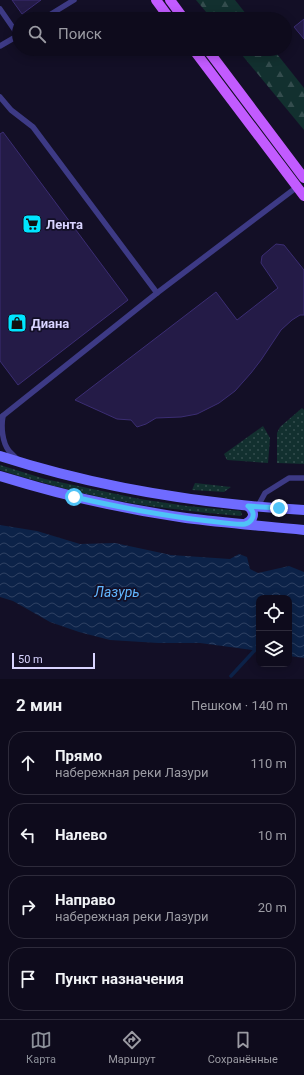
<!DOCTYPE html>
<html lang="ru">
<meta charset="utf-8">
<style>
:root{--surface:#0e0b1c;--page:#171425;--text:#f1f3f6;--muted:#9b9ba3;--line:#2e2b3b;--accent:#8c9099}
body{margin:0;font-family:Roboto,sans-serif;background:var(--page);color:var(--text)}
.controls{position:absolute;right:12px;bottom:12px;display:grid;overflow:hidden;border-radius:8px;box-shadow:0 2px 10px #0003}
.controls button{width:36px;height:36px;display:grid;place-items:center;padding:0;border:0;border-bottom:1px solid var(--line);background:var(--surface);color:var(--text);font:20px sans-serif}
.scale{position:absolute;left:12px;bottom:10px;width:83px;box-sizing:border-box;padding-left:4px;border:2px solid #d9d4ff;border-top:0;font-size:11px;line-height:14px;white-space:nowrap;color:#d9d4ff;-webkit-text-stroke:3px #130f26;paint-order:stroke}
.stop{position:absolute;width:12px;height:12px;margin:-9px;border:3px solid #4fc3f7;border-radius:50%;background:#fff}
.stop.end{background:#4fc3f7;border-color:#fff;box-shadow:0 1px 4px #0008}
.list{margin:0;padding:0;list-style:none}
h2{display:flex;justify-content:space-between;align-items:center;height:52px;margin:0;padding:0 16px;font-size:17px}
h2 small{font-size:13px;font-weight:400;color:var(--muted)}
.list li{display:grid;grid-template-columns:26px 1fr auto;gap:12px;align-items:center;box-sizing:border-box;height:64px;margin:0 8px 8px;padding:0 8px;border:1px solid var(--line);border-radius:16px}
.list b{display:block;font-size:15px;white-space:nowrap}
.list p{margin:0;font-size:13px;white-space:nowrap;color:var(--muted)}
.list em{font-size:13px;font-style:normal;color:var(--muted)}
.icon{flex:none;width:22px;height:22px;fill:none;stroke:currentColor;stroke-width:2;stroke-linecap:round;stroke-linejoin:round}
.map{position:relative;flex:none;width:304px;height:679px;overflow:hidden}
.search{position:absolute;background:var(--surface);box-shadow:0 2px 10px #0003;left:12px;right:12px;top:12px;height:44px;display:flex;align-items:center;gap:10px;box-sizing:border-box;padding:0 14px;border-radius:22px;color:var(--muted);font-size:15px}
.sheet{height:340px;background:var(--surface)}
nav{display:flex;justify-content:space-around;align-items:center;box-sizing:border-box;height:56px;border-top:1px solid var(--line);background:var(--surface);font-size:11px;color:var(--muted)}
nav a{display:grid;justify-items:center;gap:2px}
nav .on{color:var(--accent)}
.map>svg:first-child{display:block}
.grass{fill:url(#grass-dots)}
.forest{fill:url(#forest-firs)}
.water{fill:url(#water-waves)}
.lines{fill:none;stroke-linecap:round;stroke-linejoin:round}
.stream{stroke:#0c2248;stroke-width:3.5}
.building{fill:#241b47;stroke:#3b2d73}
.service{stroke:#3d3a85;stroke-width:5.5}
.secondary{stroke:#6f6bff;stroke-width:10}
.primary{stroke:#c25bff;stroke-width:10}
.route{stroke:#4fc3f7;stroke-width:5}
.labels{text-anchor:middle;stroke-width:3.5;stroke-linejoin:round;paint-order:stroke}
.poi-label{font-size:13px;font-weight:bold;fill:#d9d4ff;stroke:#130f26;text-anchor:start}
.water-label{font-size:14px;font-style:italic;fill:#62b6ff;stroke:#130f26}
</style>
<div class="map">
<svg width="304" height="679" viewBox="0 0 304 679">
<defs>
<pattern id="grass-dots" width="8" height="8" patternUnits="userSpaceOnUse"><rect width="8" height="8" fill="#12302f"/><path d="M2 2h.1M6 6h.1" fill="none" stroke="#344d4e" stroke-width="1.8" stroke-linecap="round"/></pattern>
<pattern id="forest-firs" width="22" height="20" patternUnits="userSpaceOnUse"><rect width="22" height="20" fill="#12302f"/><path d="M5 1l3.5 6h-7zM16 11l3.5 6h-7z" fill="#344d4e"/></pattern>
<pattern id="water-waves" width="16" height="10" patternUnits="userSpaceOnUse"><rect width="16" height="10" fill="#0c2248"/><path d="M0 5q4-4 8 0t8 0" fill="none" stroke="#2f4163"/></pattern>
</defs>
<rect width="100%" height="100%" fill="#130f26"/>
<g class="grass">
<polygon points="302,408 304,410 304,464 277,463 277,433 280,427"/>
<polygon points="263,426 270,438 268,463 227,460 224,454"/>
<path d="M0 465 45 479 140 499 187 506 241 511 242 515 240 516C205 513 171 509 136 504 90 496 45 484 0 470Z"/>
<polygon points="195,483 231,487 224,492 192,490"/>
</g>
<g class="forest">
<polygon points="196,0 235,0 250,19 212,19"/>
<polygon points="237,49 273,49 304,88 304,130"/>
</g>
<polygon class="water" points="0,525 37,531 80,544 115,543 171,555 230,559 239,554 247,557 250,569 258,573 289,566 304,572 304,658 289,656 289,598 259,598 259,651 200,643 158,643 110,640 79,632 50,622 13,601 0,597"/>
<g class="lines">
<polyline class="stream" points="231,676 255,650 254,646"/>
</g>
<g class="building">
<polygon points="12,0 41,0 22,14"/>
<polygon points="304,19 304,39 294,27"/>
<polygon points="3,132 128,300 18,385 0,361 0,134"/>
<polygon points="276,244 284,245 304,270 304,315 300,315 292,320 281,330 261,360 251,373 235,391 219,403 197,414 181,417 156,418 146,424 137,427 131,420 117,419 75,400 216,292 237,320 278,288 261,263 262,256"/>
</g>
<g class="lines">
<g class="service">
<polyline points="0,9 18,35"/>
<polyline points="43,19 74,0"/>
<polyline points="0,46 19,35"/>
<polyline points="0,97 11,110 33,127 157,293"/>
<path d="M3 416C1 426 2 442 9 451 12 454 15 457 18 460"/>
<polyline points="0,418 157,293 297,187"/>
<polyline points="258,506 265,493 289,478 304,478"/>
</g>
<g class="secondary">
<path d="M0 456C99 488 201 504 304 510"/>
<path d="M0 476C61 495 123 509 186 518 225 523 265 526 304 530"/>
<path d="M245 524C254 520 256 512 248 506"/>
</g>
<g class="primary">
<polyline points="156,0 170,19"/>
<polyline points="170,0 184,19"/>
<polyline points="193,49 304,196"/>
<polyline points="207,49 304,178"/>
</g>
</g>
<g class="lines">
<path class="route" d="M74 497C118 507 163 516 209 521 218 522 237 525 245 524 250 523 254 518 253 513 252 509 250 508 248 506L279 508"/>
</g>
<defs>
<symbol id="supermarket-square" viewBox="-11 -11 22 22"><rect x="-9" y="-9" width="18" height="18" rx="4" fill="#00e5ff" stroke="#130f26"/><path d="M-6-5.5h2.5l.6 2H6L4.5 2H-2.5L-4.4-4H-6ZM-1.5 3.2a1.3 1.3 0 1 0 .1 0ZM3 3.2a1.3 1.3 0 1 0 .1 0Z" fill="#111"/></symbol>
<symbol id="shop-square" viewBox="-11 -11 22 22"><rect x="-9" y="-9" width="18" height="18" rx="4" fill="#00e5ff" stroke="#130f26"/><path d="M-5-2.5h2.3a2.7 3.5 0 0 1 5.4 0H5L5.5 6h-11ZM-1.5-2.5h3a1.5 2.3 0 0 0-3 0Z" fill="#111"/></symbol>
</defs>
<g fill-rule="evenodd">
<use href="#supermarket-square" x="21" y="213" width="22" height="22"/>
<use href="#shop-square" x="6" y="312" width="22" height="22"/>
</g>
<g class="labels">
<g class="poi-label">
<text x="46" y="229">Лента</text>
<text x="31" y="328">Диана</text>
</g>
<g class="water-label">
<text x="117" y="597">Лазурь</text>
</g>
</g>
</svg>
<div class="controls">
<button><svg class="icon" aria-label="locate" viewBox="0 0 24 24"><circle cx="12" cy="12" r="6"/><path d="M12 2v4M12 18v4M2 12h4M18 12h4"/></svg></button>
<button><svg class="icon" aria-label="layers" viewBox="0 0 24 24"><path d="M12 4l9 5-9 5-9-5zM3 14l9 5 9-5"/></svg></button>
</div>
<div class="scale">50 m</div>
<div class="stop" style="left:74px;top:497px"></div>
<div class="stop end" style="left:279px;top:508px"></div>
<div class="search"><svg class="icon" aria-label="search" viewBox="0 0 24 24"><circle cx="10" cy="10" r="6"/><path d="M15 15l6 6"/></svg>Поиск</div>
</div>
<section class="sheet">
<h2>2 мин<small>Пешком · 140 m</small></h2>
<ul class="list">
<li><svg class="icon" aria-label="ahead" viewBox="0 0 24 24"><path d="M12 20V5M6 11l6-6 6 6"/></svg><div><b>Прямо</b><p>набережная реки Лазури</p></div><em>110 m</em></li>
<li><svg class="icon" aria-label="left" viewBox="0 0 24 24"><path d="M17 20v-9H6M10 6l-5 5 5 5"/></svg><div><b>Налево</b></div><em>10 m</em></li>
<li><svg class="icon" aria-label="right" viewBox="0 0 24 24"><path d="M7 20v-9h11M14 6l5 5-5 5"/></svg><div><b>Направо</b><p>набережная реки Лазури</p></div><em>20 m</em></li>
<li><svg class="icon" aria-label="arrive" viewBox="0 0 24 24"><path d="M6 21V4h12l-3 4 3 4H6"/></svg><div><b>Пункт назначения</b></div></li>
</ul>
</section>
<nav>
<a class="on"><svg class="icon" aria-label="map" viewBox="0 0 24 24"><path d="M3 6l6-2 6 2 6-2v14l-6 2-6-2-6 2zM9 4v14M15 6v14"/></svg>Карта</a>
<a><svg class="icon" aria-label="directions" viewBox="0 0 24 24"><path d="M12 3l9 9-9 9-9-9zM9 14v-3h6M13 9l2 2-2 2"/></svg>Маршрут</a>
<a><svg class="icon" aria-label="saved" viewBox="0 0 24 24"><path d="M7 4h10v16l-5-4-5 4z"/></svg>Сохранённые</a>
</nav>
